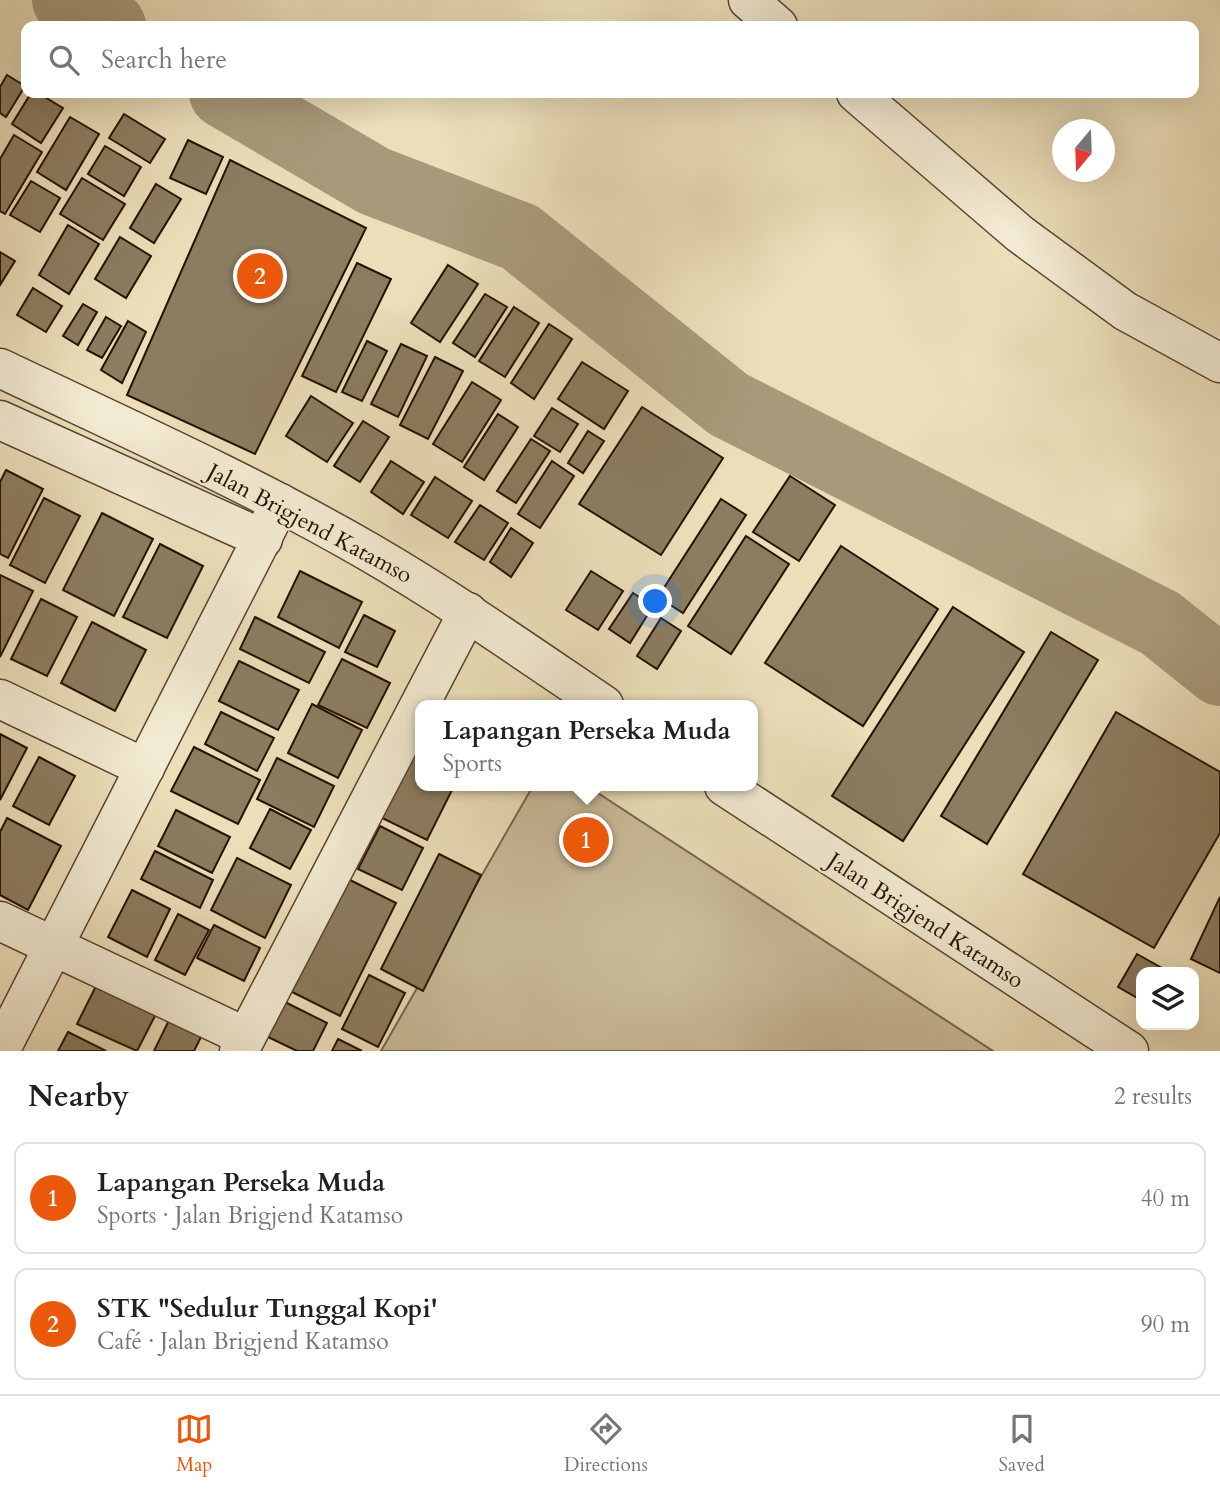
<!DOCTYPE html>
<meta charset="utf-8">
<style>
:root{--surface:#fff;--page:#f2f2f2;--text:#202124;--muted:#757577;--line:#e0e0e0;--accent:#ea580c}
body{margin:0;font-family:Cardo,serif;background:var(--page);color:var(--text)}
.controls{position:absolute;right:21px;bottom:21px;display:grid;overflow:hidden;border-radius:14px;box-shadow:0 7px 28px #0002}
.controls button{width:63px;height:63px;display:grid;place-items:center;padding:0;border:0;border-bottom:2px solid var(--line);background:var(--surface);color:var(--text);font:35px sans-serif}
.compass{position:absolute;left:1052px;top:119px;width:63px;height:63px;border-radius:50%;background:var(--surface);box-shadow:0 7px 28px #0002;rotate:199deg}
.you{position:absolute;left:656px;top:602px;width:24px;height:24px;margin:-18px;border:5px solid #fff;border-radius:50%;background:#1a73e8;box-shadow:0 0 0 10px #1a73e833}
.badge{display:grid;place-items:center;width:46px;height:46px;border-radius:50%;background:var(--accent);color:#fff;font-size:23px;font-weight:700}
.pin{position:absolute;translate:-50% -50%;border:4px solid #fff;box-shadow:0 2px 7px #0006}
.popup{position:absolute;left:415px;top:700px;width:343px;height:91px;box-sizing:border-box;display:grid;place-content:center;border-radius:14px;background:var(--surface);filter:drop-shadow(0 2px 5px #0005);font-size:23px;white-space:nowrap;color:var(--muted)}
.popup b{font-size:26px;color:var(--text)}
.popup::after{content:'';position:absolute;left:50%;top:100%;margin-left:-14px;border:14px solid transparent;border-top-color:var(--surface)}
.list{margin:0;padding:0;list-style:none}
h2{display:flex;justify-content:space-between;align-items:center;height:91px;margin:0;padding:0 28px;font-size:30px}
h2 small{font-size:23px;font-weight:400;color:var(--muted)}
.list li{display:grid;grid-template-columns:46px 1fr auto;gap:21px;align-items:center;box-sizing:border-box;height:112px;margin:0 14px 14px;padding:0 14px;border:2px solid var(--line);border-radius:14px}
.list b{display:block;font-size:26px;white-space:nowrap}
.list p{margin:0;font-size:23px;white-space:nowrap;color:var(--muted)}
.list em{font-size:23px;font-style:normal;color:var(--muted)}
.icon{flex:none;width:38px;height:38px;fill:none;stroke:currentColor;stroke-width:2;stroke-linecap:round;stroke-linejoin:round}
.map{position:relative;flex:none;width:1220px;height:1051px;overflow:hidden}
.search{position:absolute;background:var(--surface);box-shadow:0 7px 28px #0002;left:21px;right:21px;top:21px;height:77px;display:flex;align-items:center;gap:18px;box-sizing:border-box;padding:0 24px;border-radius:14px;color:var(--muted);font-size:26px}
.sheet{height:343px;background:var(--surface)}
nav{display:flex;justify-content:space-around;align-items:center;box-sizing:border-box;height:98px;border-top:2px solid var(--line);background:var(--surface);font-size:19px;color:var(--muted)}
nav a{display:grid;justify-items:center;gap:4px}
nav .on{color:var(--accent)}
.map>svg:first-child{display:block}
.green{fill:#cabb9a;stroke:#78664d;stroke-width:2}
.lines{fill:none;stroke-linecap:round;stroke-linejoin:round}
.river{stroke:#a8997a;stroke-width:70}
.building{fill:#8c7c60;stroke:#261200;stroke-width:2}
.minor-casing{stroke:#57452e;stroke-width:41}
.minor{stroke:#f2ead2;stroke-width:38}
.labels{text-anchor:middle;stroke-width:5;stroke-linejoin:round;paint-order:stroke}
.street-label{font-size:23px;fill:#261200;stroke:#f2ead2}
</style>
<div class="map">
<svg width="1220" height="1051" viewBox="0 0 1220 1051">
<rect width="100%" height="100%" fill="#ebdeb9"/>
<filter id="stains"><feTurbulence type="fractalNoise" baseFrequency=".00286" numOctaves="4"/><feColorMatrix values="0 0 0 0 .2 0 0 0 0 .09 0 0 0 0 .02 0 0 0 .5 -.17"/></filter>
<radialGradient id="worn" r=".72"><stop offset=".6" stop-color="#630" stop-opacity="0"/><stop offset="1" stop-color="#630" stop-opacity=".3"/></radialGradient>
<polygon class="green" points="533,786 587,786 993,1051 381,1051"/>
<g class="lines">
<g class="river">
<polyline points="67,0 111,26"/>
<polyline points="224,93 374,181 520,237 728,404 1160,623 1220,671"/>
</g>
</g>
<g class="building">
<polygon points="7,75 25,86 6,117 0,113 0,87"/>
<polygon points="31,93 38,93 63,108 41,143 12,124"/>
<polygon points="124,114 165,139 150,163 109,138"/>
<polygon points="70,117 99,134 66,190 37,172"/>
<polygon points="14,135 42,152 5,214 0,211 0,159"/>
<polygon points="188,140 223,157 206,194 170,178"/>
<polygon points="105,146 141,167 124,196 88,174"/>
<polygon points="230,160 366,228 255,454 127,395"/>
<polygon points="82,178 125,204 103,240 60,214"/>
<polygon points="31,181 60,198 40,232 10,215"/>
<polygon points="156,184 181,199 154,243 130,228"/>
<polygon points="68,225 99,244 69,294 39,275"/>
<polygon points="120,237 151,256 126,298 95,279"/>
<polygon points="0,252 15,261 0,285"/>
<polygon points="357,263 391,279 336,392 302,376"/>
<polygon points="448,265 478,284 440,342 411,323"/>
<polygon points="33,288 62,306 46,332 17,315"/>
<polygon points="485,294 507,307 475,357 453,343"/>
<polygon points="83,304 97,312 78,345 63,336"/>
<polygon points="514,307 539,323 505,377 479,361"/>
<polygon points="106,317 121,326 102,358 87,350"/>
<polygon points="128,321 146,332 122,383 101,370"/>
<polygon points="549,324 572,339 534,399 511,383"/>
<polygon points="367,341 387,351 362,401 342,392"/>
<polygon points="401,344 427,356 398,417 371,404"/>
<polygon points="435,357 463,371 428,439 400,425"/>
<polygon points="582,362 628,391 604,429 558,399"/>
<polygon points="472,382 501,400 462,462 433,444"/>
<polygon points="311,396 353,423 327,462 286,436"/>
<polygon points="642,407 723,458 661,555 579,504"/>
<polygon points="552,408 578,424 560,452 534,436"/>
<polygon points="498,414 518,427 484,480 464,467"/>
<polygon points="363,421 389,437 360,482 334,466"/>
<polygon points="588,431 604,441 583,473 568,463"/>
<polygon points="531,439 550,451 516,503 497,491"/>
<polygon points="391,461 424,482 403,514 371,492"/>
<polygon points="552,461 574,476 540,528 518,514"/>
<polygon points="6,470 43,489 8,558 0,554 0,482"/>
<polygon points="790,476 835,505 799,561 753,532"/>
<polygon points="435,477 472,501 448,538 411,515"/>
<polygon points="44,498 80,516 45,583 10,565"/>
<polygon points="721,499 746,515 683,613 658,597"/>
<polygon points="480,505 508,523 484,560 455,542"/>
<polygon points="102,513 153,539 114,616 63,590"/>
<polygon points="511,528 533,543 511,577 490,562"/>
<polygon points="746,536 789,564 731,654 688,626"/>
<polygon points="160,544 203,566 167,638 123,617"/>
<polygon points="841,546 938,609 863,726 765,663"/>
<polygon points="300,571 362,602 339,648 278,617"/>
<polygon points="591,571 623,591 598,630 566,610"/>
<polygon points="0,575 33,591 0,657"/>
<polygon points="633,593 653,606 630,643 609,629"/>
<polygon points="41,599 77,617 47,676 11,659"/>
<polygon points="953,607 1024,652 903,841 832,796"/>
<polygon points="364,615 395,631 377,667 345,652"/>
<polygon points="255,617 325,652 309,683 240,649"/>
<polygon points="661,618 681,631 657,669 637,656"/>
<polygon points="92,622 146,650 115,711 61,683"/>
<polygon points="1051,632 1098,660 987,844 941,816"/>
<polygon points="342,659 390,683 367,728 318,705"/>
<polygon points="239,661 299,690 278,730 219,701"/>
<polygon points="312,704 362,730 338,778 288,753"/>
<polygon points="221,712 274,738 257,771 205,744"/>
<polygon points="1116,712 1220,772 1220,833 1154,948 1023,874"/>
<polygon points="420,722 420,786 454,786 427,840 374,814"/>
<polygon points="0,734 27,748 0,800"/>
<polygon points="194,747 260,780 238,824 171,791"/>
<polygon points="39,757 75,776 49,825 13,806"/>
<polygon points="277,758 334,786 314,827 257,799"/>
<polygon points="270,809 311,830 290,869 250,848"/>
<polygon points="176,810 230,837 212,873 158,846"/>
<polygon points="7,818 61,846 28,910 0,895 0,832"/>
<polygon points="380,826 423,848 402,890 358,869"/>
<polygon points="155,851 213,880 200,908 141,879"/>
<polygon points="439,854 481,875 423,991 381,969"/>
<polygon points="237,858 291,885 265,938 211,910"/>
<polygon points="346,878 396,903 340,1016 290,991"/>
<polygon points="132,890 170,909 147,957 108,937"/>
<polygon points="1220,897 1220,973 1191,959"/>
<polygon points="178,914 209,930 185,975 155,960"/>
<polygon points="214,925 260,948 244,981 197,958"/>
<polygon points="1137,954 1169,972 1141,972 1141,1000 1118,987"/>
<polygon points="369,975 405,993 378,1047 342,1029"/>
<polygon points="100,978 159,1008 137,1051 77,1024"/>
<polygon points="283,1001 327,1023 313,1051 297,1051 266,1036"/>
<polygon points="170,1018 203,1033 194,1051 154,1051"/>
<polygon points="68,1032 106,1051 58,1051"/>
<polygon points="338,1039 362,1051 332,1051"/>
</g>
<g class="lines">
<defs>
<g id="minor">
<polyline points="748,0 778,26"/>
<polyline points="856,93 1020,234 1125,311 1220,363"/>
<path d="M0 368C124 427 250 483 369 552 450 599 527 653 604 705"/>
<polyline points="0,420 263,539"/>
<polyline points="0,699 145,768"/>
<polyline points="724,786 1129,1051"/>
<polyline points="0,921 246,1037"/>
<polyline points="0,1051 280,503"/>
<polyline points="239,1051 468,612"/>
</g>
</defs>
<use href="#minor" class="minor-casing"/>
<use href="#minor" class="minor"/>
</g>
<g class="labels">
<g class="street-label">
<text transform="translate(310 523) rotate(28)" y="8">Jalan Brigjend Katamso</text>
<text transform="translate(926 920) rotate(33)" y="8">Jalan Brigjend Katamso</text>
</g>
</g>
<rect width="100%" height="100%" filter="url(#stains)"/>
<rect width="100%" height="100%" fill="url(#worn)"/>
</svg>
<div class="controls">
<button><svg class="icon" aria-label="layers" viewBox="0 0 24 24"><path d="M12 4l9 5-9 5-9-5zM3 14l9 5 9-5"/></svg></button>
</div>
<svg class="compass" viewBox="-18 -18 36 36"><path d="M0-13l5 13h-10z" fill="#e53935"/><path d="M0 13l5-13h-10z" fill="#757577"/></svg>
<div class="you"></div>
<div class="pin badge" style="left:586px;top:840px">1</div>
<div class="popup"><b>Lapangan Perseka Muda</b>Sports</div>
<div class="pin badge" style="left:260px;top:276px">2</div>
<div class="search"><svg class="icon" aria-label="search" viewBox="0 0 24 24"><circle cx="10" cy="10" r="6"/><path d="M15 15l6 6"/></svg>Search here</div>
</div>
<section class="sheet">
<h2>Nearby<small>2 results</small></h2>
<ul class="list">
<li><span class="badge">1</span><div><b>Lapangan Perseka Muda</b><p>Sports · Jalan Brigjend Katamso</p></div><em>40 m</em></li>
<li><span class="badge">2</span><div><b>STK &quot;Sedulur Tunggal Kopi'</b><p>Café · Jalan Brigjend Katamso</p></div><em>90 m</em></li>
</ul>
</section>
<nav>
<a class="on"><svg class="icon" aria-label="map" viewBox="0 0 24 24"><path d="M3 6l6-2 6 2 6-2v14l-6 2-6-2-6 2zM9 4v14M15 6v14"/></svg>Map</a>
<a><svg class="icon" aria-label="directions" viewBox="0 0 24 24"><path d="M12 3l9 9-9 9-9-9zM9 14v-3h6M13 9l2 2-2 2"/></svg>Directions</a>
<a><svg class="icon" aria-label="saved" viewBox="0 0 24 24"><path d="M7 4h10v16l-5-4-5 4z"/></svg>Saved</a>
</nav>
